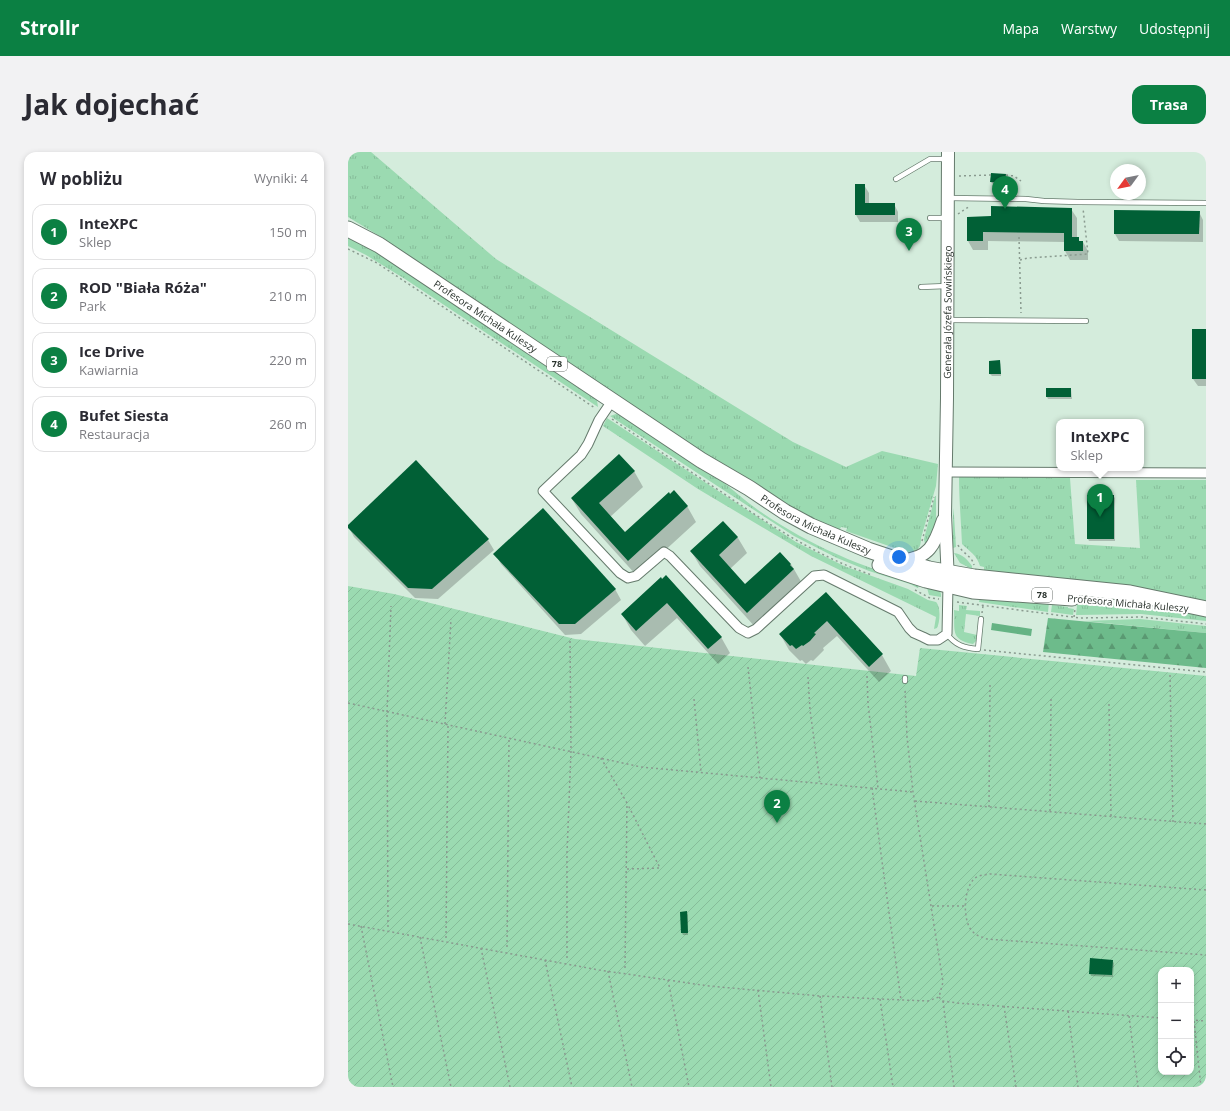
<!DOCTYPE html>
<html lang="pl">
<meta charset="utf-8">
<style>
:root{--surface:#fff;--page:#f2f2f3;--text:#2b2b33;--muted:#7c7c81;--line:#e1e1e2;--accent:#0b8043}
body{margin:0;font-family:"Open Sans",sans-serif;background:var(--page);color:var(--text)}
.controls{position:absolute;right:12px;bottom:12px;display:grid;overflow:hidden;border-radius:8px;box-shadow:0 2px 6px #0003}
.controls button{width:36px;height:36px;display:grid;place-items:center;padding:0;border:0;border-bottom:1px solid var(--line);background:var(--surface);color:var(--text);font:20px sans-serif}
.compass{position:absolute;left:762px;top:12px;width:36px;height:36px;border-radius:50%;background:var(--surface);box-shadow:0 2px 6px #0003;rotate:237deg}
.you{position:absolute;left:551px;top:405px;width:14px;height:14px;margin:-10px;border:3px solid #fff;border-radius:50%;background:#1a73e8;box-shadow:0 0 0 6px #1a73e833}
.badge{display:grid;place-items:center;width:26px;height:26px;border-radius:50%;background:var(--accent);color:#fff;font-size:13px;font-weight:700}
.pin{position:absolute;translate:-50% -33px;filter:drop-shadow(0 1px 2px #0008)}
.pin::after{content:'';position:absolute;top:21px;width:14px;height:12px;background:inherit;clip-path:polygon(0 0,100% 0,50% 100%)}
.popup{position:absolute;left:708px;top:267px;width:88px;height:52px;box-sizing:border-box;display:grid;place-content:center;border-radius:8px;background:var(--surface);filter:drop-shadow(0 1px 3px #0005);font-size:13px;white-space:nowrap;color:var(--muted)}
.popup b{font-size:15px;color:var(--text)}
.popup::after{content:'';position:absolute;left:50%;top:100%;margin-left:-8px;border:8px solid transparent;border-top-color:var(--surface)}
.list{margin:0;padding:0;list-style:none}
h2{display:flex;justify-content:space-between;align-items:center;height:52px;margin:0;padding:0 16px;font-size:17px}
h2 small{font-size:13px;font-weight:400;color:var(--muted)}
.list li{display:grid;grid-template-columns:26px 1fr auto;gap:12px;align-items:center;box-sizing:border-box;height:56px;margin:0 8px 8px;padding:0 8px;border:1px solid var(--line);border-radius:12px}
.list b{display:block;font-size:15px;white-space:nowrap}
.list p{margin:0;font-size:13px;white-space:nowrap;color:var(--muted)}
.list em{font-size:13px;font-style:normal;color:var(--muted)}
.icon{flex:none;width:22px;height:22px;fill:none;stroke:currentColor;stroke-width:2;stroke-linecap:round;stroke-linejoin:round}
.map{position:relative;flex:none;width:858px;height:935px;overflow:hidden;border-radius:12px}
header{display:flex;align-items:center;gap:24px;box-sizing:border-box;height:56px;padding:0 20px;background:var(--accent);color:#fff}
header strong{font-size:19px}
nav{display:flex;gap:22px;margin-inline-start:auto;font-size:14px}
.intro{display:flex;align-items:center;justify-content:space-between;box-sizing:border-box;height:96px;padding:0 24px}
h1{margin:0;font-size:28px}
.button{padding:10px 18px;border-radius:12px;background:var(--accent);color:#fff;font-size:14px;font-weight:700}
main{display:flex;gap:24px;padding:0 24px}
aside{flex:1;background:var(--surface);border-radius:12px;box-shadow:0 2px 6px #0003}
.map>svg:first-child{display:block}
.grass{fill:url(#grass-tufts)}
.forest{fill:url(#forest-firs)}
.garden{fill:url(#garden-furrows);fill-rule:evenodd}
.water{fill:#65b384}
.shadow{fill:#0003}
.building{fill:#016036}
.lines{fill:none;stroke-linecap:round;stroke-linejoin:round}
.service-casing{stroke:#657a6c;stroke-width:6}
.minor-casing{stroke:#657a6c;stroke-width:11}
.tertiary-casing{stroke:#657a6c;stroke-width:14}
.primary-casing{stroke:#657a6c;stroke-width:17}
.path{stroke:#899a8f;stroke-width:1.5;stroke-dasharray:2 3;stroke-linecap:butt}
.service{stroke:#fff;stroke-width:4.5}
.minor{stroke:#fff;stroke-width:9}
.tertiary{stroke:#fff;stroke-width:12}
.primary{stroke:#fff;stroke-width:15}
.labels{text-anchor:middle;stroke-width:4;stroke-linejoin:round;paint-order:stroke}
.shield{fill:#fff;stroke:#6b716d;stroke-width:1}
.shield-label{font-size:9px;font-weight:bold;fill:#2b342e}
.street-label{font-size:10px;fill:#2b342e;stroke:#fff}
</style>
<header>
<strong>Strollr</strong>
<nav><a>Mapa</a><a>Warstwy</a><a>Udostępnij</a></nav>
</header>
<div class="intro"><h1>Jak dojechać</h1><a class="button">Trasa</a></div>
<main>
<aside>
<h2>W pobliżu<small>Wyniki: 4</small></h2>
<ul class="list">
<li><span class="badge">1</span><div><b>InteXPC</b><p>Sklep</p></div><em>150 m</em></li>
<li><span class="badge">2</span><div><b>ROD &quot;Biała Róża&quot;</b><p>Park</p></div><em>210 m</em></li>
<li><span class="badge">3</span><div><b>Ice Drive</b><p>Kawiarnia</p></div><em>220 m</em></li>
<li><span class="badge">4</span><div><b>Bufet Siesta</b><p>Restauracja</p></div><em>260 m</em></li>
</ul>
</aside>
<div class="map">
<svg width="858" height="935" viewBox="0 0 858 935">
<defs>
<pattern id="grass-tufts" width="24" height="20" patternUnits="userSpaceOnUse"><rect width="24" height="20" fill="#9bdab1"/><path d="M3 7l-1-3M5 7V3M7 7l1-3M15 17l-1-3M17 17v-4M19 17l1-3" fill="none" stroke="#86bc99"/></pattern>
<pattern id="forest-firs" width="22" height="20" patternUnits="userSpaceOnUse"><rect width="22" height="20" fill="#6dbb8b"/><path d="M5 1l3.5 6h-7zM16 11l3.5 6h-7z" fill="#5a9972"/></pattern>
<pattern id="garden-furrows" width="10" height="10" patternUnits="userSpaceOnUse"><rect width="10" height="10" fill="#9bdab1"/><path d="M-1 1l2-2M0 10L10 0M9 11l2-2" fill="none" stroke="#86bc99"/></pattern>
</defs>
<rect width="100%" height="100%" fill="#d4ecdc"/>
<g class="grass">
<path d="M0 0H23L148 107 445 290 498 315 534 299 590 312 588 334 573 386C573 396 570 400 558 400L498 379 499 376 493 375 491 379 448 362 86 123 38 88 0 65Z"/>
<polygon points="0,86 28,100 244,242 249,248 250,255 57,127 18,103 0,94"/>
<path d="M268 262 273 263C305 283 339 303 370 326 383 336 396 348 410 358 459 392 514 416 572 431L570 436 562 432 521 419 489 406 446 384 262 264Z"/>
<path d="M259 266 448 390 496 414 560 437 580 448 588 450C593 455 592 470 589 476L586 477 588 465 463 404 350 337 255 274Z"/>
<path d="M611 324 722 326 727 392 792 396 788 328H858V451L832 449 733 428 636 419V415L632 414C629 403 621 399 614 392 613 369 611 347 611 324Z"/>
<polygon points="587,344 588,344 588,374 579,396 577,392 576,387"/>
<polygon points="605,356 606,363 608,395 605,396"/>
<path d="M606 401C614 402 619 407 624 414V417L612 411Z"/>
<path d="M580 433C587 435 594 437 593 445L581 443 579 436Z"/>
<polygon points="632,444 701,450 700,460 631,450"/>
<polygon points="751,452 858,463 858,469 793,462 728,463 729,453"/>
<path d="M611 453 619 454 618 458 632 459V464L618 462 616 480 629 483 628 489 625 492C602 488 607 478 606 458L611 459Z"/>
<polygon points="704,453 720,455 720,456 726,457 725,463 703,460"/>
<polygon points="792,467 858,474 858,481 736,469"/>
</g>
<polygon class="forest" points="700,466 858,481 858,516 695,500"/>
<path class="garden" d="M0 434 46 442 227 487 568 524 572 496 858 524V935H0ZM813 818H843V920H813Z"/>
<polygon class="water" points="644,471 684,477 683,484 643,478"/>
<g class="shadow">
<polygon points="657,23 658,25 658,33 645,32 643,30"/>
<polygon points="516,33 521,41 521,52 546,52 550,60 550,70 512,70 508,63"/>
<polygon points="723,57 729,66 729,86 730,86 732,90 735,90 740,99 740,108 722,108 717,99 717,90 640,89 640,98 625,98 620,89 644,65"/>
<polygon points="851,60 855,68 855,90 771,89 767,82"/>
<polygon points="858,178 858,234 850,234 845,227"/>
<polygon points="652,209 653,224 644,224 642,222"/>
<polygon points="723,237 724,247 700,247 699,245"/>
<polygon points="286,319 295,335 262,365 277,381 339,354 348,370 289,424 233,362 224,347"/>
<polygon points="740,344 765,344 767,346 767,389 741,389 740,387"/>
<polygon points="375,370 390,386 399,401 382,417 397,433 443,412 455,433 408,476 352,414 343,399"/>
<polygon points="0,374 140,388 146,398 90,447 67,446 6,385"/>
<polygon points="147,402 267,437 273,448 233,482 217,483 153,412"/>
<polygon points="313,426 373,485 382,501 370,512 329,466 297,494 283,478 274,462"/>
<polygon points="478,441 534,503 543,519 531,530 489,484 475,496 476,498 465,509 463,508 458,512 454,508 452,509 441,498 432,482"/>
<polygon points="339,760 340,763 340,783 335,783 334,781 333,761"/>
<polygon points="764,809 766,811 765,825 743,824 742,821"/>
</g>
<g class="building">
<polygon points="643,21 658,22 657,31 642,30"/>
<polygon points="507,32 517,32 517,51 547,51 547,63 507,63"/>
<polygon points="643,54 724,56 724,85 731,85 731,89 735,89 735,99 716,99 716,81 635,80 635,89 619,89 619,65 643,64"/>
<polygon points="766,58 852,59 851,82 766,82"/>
<rect x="844" y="177" width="14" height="50"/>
<polygon points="652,208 653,222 641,222 641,209"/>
<rect x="698" y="236" width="25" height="9"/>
<polygon points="271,302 287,319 251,351 277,380 321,340 322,342 326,338 340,354 280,409 223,346"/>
<polygon points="68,308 141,387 84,437 60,436 0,376 0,373"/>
<rect x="739" y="343" width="27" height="44"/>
<polygon points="195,356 268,437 227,472 211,472 145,402"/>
<polygon points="375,369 390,385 371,403 397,432 432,400 443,412 442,413 446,417 399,461 342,399"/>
<polygon points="318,423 374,485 360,497 319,451 288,479 273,462 313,425 314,427"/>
<polygon points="478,440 535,502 521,515 479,469 466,481 468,482 462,489 455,494 454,493 448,497 444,493 442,494 431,482"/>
<polygon points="339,759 340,781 333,781 332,760"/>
<polygon points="742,806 765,808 764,823 741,822"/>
</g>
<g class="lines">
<defs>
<g id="service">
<polyline points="548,27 582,7 600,7"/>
<polyline points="600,46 678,47 696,49 730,50 858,51"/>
<polyline points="582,66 599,66"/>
<polyline points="573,135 599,134"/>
<polyline points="601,168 738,169"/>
<path d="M599 482C607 493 616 496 630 497L633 467"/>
<polyline points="557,529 557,526"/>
</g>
<g id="minor">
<polyline points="264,249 251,268 240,292 233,303 195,339 272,421 280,426 288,424 316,400 322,404 391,476 400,481 408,477 466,424 476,423 550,460 561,476 566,481 575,485 581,488 590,488 599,482 600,433"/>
<polyline points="599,320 858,321"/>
</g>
<g id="tertiary">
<path d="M554 408C581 407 587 392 595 368"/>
<path id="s1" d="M600 429 597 363 599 246 600 0"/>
</g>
<g id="primary">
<path id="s2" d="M0 77 31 93 353 308 401 336 437 360 463 374 520 398 550 408 581 417 626 425 782 441 858 457"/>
<polyline points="532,413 578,428 625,439 724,446"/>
</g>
</defs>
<use href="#service" class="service-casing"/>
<use href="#minor" class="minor-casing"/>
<use href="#tertiary" class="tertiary-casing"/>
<use href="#primary" class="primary-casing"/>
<g class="path">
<polyline points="658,23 666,24 673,29"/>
<polyline points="611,24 643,23"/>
<polyline points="610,62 622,54"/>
<polyline points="671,85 673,161"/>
<polyline points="0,97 29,111 247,256"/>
<polyline points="672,108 680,106 740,102 735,56"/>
<path d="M264 267C301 292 338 317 375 341 422 373 470 405 524 423"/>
<polyline points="574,389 586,345"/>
<path d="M610 393C614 401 624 404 626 413"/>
<polyline points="567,438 582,446 591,447"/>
<polyline points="609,450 732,466 794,465 858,472"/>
<polyline points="634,461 635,454"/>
<polyline points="726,465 727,457"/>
<polyline points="636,498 858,520"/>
<polyline points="400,515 412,626"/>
<polyline points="822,523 825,670"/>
<polyline points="519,524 520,552 530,636"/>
<polyline points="460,525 462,558 472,630"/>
<polyline points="346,547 353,620"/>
<polyline points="0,551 293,615 565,640"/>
<polyline points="761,552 763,665"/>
<polyline points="97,572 103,467"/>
<polyline points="253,606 279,651 277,817"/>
<polyline points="524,636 553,848"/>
<polyline points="567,649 858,672"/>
<polyline points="641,655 642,532"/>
<polyline points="702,659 703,545"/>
<polyline points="279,717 312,716 280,653"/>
<path d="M858 738 642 722C637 723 631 723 627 726 615 736 614 770 625 780 629 784 634 785 639 787L858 803"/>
<polyline points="584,754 616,754"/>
<polyline points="0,772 251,818 361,834 472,844 532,847 580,849 591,845 595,830 565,640 559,585 557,536"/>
<polyline points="13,774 45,935"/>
<polyline points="40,775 39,560 43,454"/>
<polyline points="72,785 103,935"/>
<polyline points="98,786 100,574"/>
<polyline points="159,795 161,586"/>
<polyline points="133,796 162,935"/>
<polyline points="219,806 219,701 223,599 222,488"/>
<polyline points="197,808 224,935"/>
<polyline points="260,819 284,935"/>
<polyline points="320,828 341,935"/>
<polyline points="410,838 423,935"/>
<polyline points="472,844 484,935"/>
<polyline points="591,845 595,849 609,851 813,866"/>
<polyline points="532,847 545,935"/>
<polyline points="595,849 606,935"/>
<polyline points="656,854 668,935"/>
<polyline points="720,859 730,935"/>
<polyline points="781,864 790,935"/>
<polyline points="843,868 858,869"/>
<polyline points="846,869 853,935"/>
</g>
<use href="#service" class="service"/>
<use href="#minor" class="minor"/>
<use href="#tertiary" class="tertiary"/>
<use href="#primary" class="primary"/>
</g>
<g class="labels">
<g class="shield">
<rect x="199" y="205" width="20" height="14" rx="3"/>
<rect x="684" y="436" width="20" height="14" rx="3"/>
</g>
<g class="shield-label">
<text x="209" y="215">78</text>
<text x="694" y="446">78</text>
</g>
<g class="street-label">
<text dy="4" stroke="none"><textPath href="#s1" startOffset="269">Generała Józefa Sowińskiego</textPath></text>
<text dy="4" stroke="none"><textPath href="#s2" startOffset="163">Profesora Michała Kuleszy</textPath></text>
<text dy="4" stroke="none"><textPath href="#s2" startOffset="554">Profesora Michała Kuleszy</textPath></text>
<text transform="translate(780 451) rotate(5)" y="4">Profesora Michała Kuleszy</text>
</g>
</g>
</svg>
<div class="controls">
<button>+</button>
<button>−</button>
<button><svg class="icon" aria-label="locate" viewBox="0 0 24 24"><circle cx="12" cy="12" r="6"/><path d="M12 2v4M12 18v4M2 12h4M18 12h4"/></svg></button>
</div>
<svg class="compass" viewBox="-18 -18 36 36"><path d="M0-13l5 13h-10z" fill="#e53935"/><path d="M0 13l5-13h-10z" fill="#7c7c81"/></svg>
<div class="you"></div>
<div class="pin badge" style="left:752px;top:365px">1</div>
<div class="popup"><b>InteXPC</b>Sklep</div>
<div class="pin badge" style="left:429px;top:671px">2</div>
<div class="pin badge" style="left:561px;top:99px">3</div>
<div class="pin badge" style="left:657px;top:57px">4</div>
</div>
</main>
